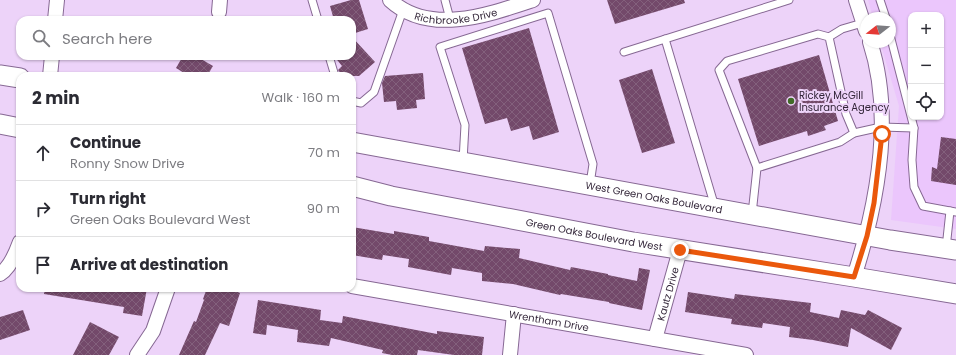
<!DOCTYPE html>
<meta charset="utf-8">
<style>
:root{--surface:#fff;--page:#f7f7f7;--text:#2b2b33;--muted:#7c7c81;--line:#e1e1e2}
body{margin:0;font-family:Poppins,sans-serif;background:var(--page);color:var(--text)}
.controls{position:absolute;right:12px;top:12px;display:grid;overflow:hidden;border-radius:8px;box-shadow:0 1px 3px #0004}
.controls button{width:36px;height:36px;display:grid;place-items:center;padding:0;border:0;border-bottom:1px solid var(--line);background:var(--surface);color:var(--text);font:20px sans-serif}
.compass{position:absolute;left:860px;top:12px;width:36px;height:36px;border-radius:50%;background:var(--surface);box-shadow:0 1px 3px #0004;rotate:253deg}
.stop{position:absolute;width:12px;height:12px;margin:-9px;border:3px solid #ea580c;border-radius:50%;background:#fff}
.stop.end{background:#ea580c;border-color:#fff;box-shadow:0 1px 4px #0008}
.list{margin:0;padding:0;list-style:none}
h2{display:flex;justify-content:space-between;align-items:center;height:52px;margin:0;padding:0 16px;font-size:17px}
h2 small{font-size:13px;font-weight:400;color:var(--muted)}
.list li{display:grid;grid-template-columns:26px 1fr auto;gap:12px;align-items:center;box-sizing:border-box;height:56px;padding:0 16px;border-top:1px solid var(--line)}
.list b{display:block;font-size:15px;white-space:nowrap}
.list p{margin:0;font-size:13px;white-space:nowrap;color:var(--muted)}
.list em{font-size:13px;font-style:normal;color:var(--muted)}
.icon{flex:none;width:22px;height:22px;fill:none;stroke:currentColor;stroke-width:2;stroke-linecap:round;stroke-linejoin:round}
.map{position:relative;flex:none;width:956px;height:355px;overflow:hidden}
.search{position:absolute;background:var(--surface);box-shadow:0 1px 3px #0004;left:16px;top:16px;width:340px;height:44px;display:flex;align-items:center;gap:10px;box-sizing:border-box;padding:0 14px;border-radius:12px;color:var(--muted);font-size:15px}
.panel{position:absolute;background:var(--surface);box-shadow:0 1px 3px #0004;left:16px;top:72px;width:340px;height:220px;border-radius:12px}
.map>svg:first-child{display:block}
.built{fill:#ebc6fc;fill-rule:evenodd}
.building{fill:url(#building-cross-hatch)}
.lines{fill:none;stroke-linecap:round;stroke-linejoin:round}
.lane-casing{stroke:#866893;stroke-width:9}
.street-casing{stroke:#866893;stroke-width:16}
.secondary-casing{stroke:#866893;stroke-width:21}
.lane{stroke:#fff;stroke-width:7}
.street{stroke:#fff;stroke-width:14}
.secondary{stroke:#fff;stroke-width:19}
.route{stroke:#ea580c;stroke-width:5}
.poi-dot{fill:#416b27;stroke:#edd3f9;stroke-width:1.5}
.labels{text-anchor:middle;stroke-width:4;stroke-linejoin:round;paint-order:stroke}
.street-label{font-size:10px;fill:#332639;stroke:#edd3f9}
.poi-label{font-size:10px;fill:#332639;stroke:#edd3f9;text-anchor:start}
</style>
<div class="map">
<svg width="956" height="355" viewBox="0 0 956 355">
<defs>
<pattern id="building-cross-hatch" width="8" height="8" patternUnits="userSpaceOnUse"><rect width="8" height="8" fill="#73496a"/><path d="M0 0l8 8M0 8l8-8" fill="none" stroke="#83607c"/></pattern>
</defs>
<rect width="100%" height="100%" fill="#edd3f9"/>
<path class="built" d="M868 0H956V229L891 220 899 106 880 42H890V18H873ZM911 15H941V117H911Z"/>
<g class="building">
<polygon points="351,0 359,0 368,29 352,34 352,20 334,20 330,6"/>
<polygon points="607,0 684,0 685,3 615,24"/>
<polygon points="529,28 559,132 533,140 529,126 511,131 507,118 485,124 462,48"/>
<polygon points="352,37 375,62 359,76 343,76 338,70 342,66 334,56 352,56"/>
<polygon points="819,55 838,121 824,126 826,130 808,136 807,131 759,146 738,79"/>
<polygon points="183,56 196,56 213,66 207,76 189,76 176,68"/>
<polygon points="652,69 675,143 642,153 619,80"/>
<polygon points="423,73 425,99 416,100 417,108 397,110 396,101 384,102 382,83 385,76"/>
<polygon points="941,137 956,139 956,185 931,181 932,167 937,169"/>
<polygon points="352,227 394,234 394,231 429,237 429,241 484,251 485,246 520,249 519,258 570,270 571,267 608,274 608,275 637,281 639,268 650,270 642,310 609,303 609,302 561,294 560,295 513,284 482,281 482,273 452,268 451,275 408,267 409,259 383,255 382,260 352,255"/>
<polygon points="45,288 147,288 142,316 123,313 124,307 44,294"/>
<polygon points="207,288 227,288 240,293 229,326 220,323 205,355 179,355 194,321 196,322 204,300 203,299"/>
<polygon points="688,292 734,299 735,294 811,303 810,312 839,318 841,310 865,315 868,310 902,328 891,350 851,328 848,347 813,340 789,337 790,327 763,323 762,328 731,324 732,319 685,312"/>
<polygon points="258,300 321,310 320,320 342,323 343,316 437,334 437,331 484,337 482,355 454,355 418,350 417,355 392,355 382,353 383,350 331,338 329,346 297,342 298,330 267,325 266,335 253,333"/>
<polygon points="23,310 30,330 0,340 0,317"/>
<polygon points="90,322 119,337 109,355 73,355"/>
</g>
<g class="lines">
<defs>
<g id="lane">
<polyline points="312,0 318,20"/>
<polyline points="445,0 450,19"/>
<polyline points="880,0 886,18"/>
<polyline points="890,35 914,128 912,160 914,187 923,206 956,212"/>
<polyline points="829,37 842,29 866,22"/>
<polyline points="665,39 715,207"/>
<polyline points="624,52 789,0"/>
<polyline points="329,56 335,76"/>
<polyline points="352,101 361,103 374,92 403,10"/>
<polyline points="463,161 465,125 440,47 548,13 593,164 590,184"/>
<polyline points="757,168 719,70 727,61 818,34 829,37 846,114 854,133"/>
<polyline points="752,214 757,168 840,142 854,133 881,127 914,128"/>
<polyline points="946,248 950,211"/>
</g>
<g id="street">
<path id="s1" d="M390 0C429 36 488 15 533 0"/>
<polyline points="856,0 866,31"/>
<polyline points="219,12 220,0"/>
<polyline points="55,20 57,0"/>
<polyline points="50,76 52,56"/>
<path d="M0 274C10 268 16 253 20 242"/>
<path d="M854 277C877 205 894 115 870 42"/>
<path id="s2" d="M352 286 746 355"/>
<path id="s3" d="M655 339 680 250"/>
<polyline points="137,355 153,331 168,288"/>
<polyline points="510,355 514,314"/>
</g>
<g id="secondary">
<polyline points="0,75 20,78"/>
<polyline points="0,124 20,128"/>
<path id="s4" d="M352 142 890 240 956 250"/>
<path id="s5" d="M352 186 391 196 633 242 854 277 956 294"/>
</g>
</defs>
<use href="#lane" class="lane-casing"/>
<use href="#street" class="street-casing"/>
<use href="#secondary" class="secondary-casing"/>
<use href="#lane" class="lane"/>
<use href="#street" class="street"/>
<use href="#secondary" class="secondary"/>
</g>
<g class="lines">
<polyline class="route" points="680,250 854,277 867,236 874,203 882,134"/>
</g>
<circle class="poi-dot" cx="791" cy="101" r="4"/>
<g class="labels">
<g class="street-label">
<text dy="4" stroke="none"><textPath href="#s1" startOffset="71">Richbrooke Drive</textPath></text>
<text dy="4" stroke="none"><textPath href="#s4" startOffset="307">West Green Oaks Boulevard</textPath></text>
<text dy="4" stroke="none"><textPath href="#s5" startOffset="247">Green Oaks Boulevard West</textPath></text>
<text dy="4" stroke="none"><textPath href="#s3" startOffset="47">Kautz Drive</textPath></text>
<text dy="4" stroke="none"><textPath href="#s2" startOffset="200">Wrentham Drive</textPath></text>
</g>
<g class="poi-label">
<text x="799" y="99">Rickey McGill<tspan x="799" dy="12">Insurance Agency</tspan></text>
</g>
</g>
</svg>
<div class="controls">
<button>+</button>
<button>−</button>
<button><svg class="icon" aria-label="locate" viewBox="0 0 24 24"><circle cx="12" cy="12" r="6"/><path d="M12 2v4M12 18v4M2 12h4M18 12h4"/></svg></button>
</div>
<svg class="compass" viewBox="-18 -18 36 36"><path d="M0-13l5 13h-10z" fill="#e53935"/><path d="M0 13l5-13h-10z" fill="#7c7c81"/></svg>
<div class="stop" style="left:882px;top:134px"></div>
<div class="stop end" style="left:680px;top:250px"></div>
<div class="search"><svg class="icon" aria-label="search" viewBox="0 0 24 24"><circle cx="10" cy="10" r="6"/><path d="M15 15l6 6"/></svg>Search here</div>
<section class="panel">
<h2>2 min<small>Walk · 160 m</small></h2>
<ul class="list">
<li><svg class="icon" aria-label="ahead" viewBox="0 0 24 24"><path d="M12 20V5M6 11l6-6 6 6"/></svg><div><b>Continue</b><p>Ronny Snow Drive</p></div><em>70 m</em></li>
<li><svg class="icon" aria-label="right" viewBox="0 0 24 24"><path d="M7 20v-9h11M14 6l5 5-5 5"/></svg><div><b>Turn right</b><p>Green Oaks Boulevard West</p></div><em>90 m</em></li>
<li><svg class="icon" aria-label="arrive" viewBox="0 0 24 24"><path d="M6 21V4h12l-3 4 3 4H6"/></svg><div><b>Arrive at destination</b></div></li>
</ul>
</section>
</div>
